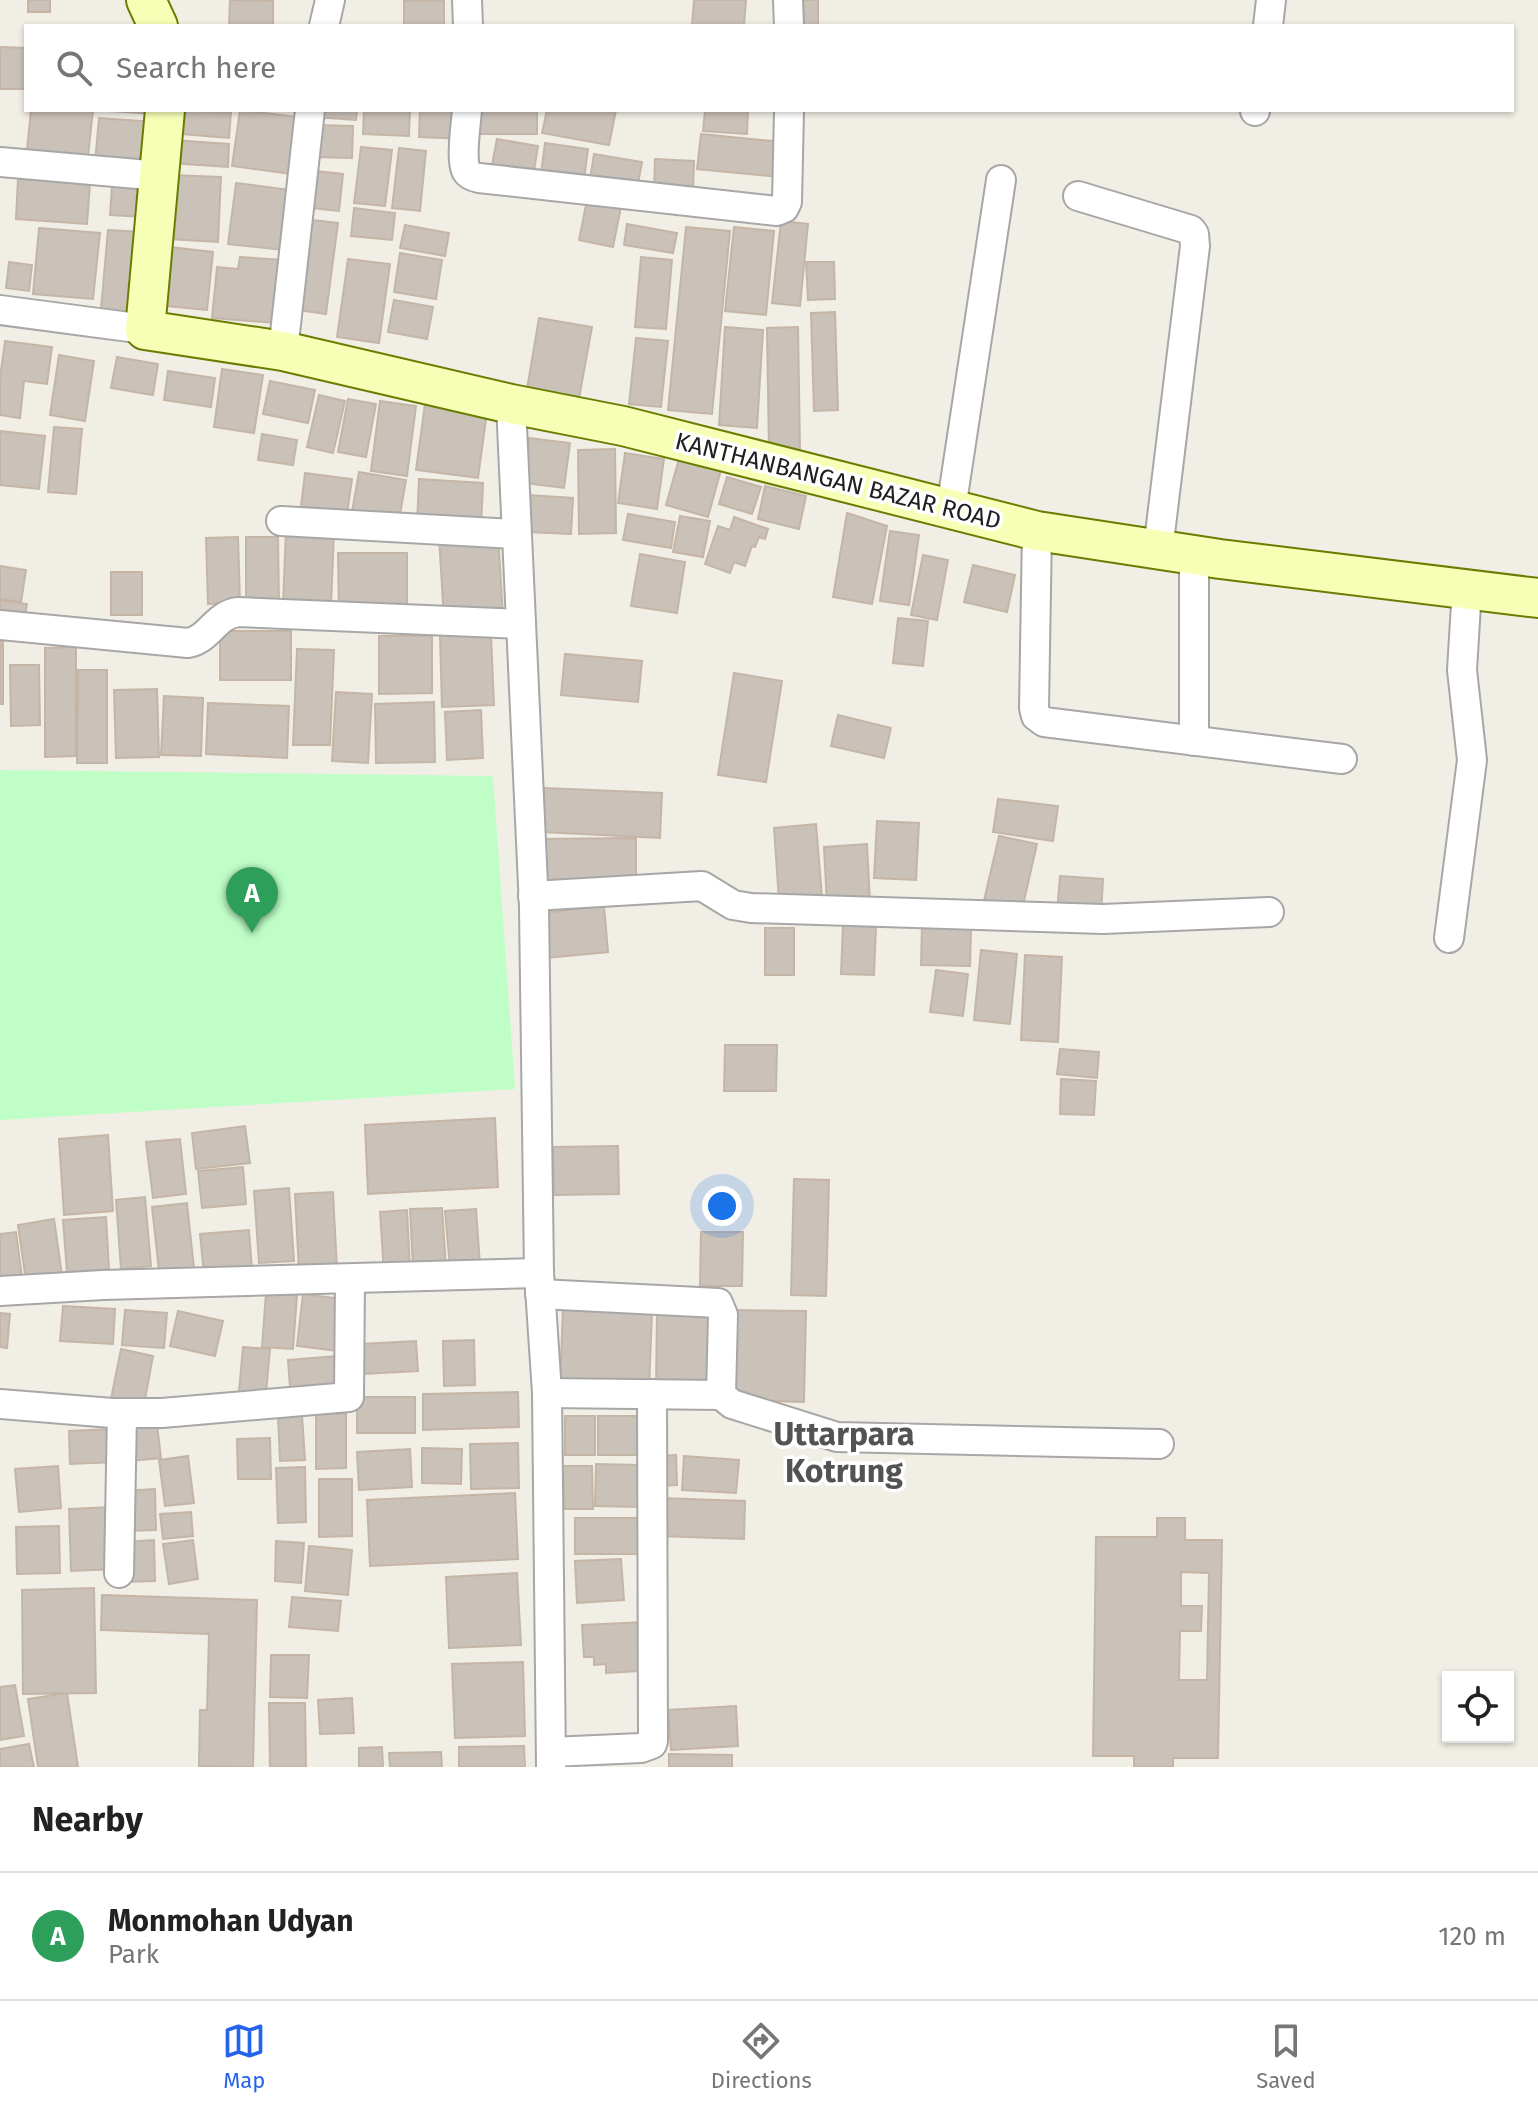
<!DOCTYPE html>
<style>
:root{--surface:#fff;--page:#f2f2f2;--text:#222;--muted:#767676;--line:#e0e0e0;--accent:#2563eb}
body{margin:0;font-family:"Fira Sans",sans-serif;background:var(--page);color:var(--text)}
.controls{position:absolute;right:24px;bottom:24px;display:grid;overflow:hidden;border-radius:0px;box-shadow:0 2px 6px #0004}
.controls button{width:72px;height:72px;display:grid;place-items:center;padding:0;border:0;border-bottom:2px solid var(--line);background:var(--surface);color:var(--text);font:40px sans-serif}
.you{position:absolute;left:722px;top:1206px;width:28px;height:28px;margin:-20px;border:6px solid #fff;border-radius:50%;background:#1a73e8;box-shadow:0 0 0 12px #1a73e833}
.badge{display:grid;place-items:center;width:52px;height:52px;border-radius:50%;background:var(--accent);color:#fff;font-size:26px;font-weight:700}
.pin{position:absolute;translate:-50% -66px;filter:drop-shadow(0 2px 4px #0008)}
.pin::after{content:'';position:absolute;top:42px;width:28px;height:24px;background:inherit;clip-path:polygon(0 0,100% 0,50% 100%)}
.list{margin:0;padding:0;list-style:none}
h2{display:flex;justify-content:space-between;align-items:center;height:104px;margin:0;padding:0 32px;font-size:34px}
h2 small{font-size:26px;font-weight:400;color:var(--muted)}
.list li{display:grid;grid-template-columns:52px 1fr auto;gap:24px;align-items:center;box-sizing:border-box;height:128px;padding:0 32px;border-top:2px solid var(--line)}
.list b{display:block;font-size:30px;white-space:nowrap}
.list p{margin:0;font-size:26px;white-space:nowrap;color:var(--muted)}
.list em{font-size:26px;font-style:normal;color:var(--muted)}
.icon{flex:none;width:44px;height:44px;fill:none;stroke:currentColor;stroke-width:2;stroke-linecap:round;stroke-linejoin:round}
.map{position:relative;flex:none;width:1538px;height:1767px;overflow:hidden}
.search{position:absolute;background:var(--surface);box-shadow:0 2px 6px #0004;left:24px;right:24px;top:24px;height:88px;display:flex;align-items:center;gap:20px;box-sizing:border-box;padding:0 28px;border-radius:0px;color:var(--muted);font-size:30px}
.sheet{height:232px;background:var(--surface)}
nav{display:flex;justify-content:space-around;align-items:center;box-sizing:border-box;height:112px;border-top:2px solid var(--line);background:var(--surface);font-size:22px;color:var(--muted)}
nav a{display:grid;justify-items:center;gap:4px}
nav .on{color:var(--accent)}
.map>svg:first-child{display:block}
.park{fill:#bfffc7}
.building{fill:#cac1b8;stroke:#c5b5a6;stroke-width:2;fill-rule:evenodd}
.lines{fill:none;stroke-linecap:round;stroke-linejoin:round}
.street-casing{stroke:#a7a7a7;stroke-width:32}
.secondary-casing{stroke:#697e00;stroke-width:42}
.street{stroke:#fff;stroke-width:28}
.secondary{stroke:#f7ffb6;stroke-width:38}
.labels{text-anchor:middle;stroke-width:7;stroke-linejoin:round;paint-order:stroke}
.street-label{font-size:24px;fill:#202020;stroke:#fff}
.district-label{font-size:32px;font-weight:bold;fill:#535353;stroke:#fff}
</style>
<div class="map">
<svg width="1538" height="1767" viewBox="0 0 1538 1767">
<rect width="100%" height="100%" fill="#f1eee5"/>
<polygon class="park" points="0,770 493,776 515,1089 0,1120"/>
<g class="building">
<rect x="28" y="0" width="22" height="12"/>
<polygon points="230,0 273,1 273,26 229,26"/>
<polygon points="444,0 444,26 404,26 404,1"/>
<polygon points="694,0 746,0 744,26 692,26"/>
<rect x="792" y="0" width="26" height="26"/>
<polygon points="0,47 26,48 26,89 0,89"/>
<polygon points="31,110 93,110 87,166 26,160"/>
<polygon points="95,110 155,110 154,114"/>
<polygon points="172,110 231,112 229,138 170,133"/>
<polygon points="240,110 299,117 291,174 232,166"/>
<polygon points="315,110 357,110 356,120 314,117"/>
<polygon points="364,110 410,110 409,136 363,134"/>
<polygon points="420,110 466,110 465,139 419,137"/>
<polygon points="477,110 537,110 537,134 476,134"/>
<polygon points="547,110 616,110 609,145 542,133"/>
<polygon points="705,110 748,110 747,134 703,131"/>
<polygon points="99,118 154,122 150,167 95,163"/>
<polygon points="314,125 353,126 352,158 313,157"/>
<polygon points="701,134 783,142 779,177 697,169"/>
<polygon points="497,139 538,146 533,177 491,170"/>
<polygon points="172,140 229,144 228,167 170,163"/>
<polygon points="545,143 588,149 583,187 540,181"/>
<polygon points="361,147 392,150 385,206 354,203"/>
<polygon points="399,148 426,151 420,211 392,208"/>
<polygon points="594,154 642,162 636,194 589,186"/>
<polygon points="655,159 694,161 693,190 654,189"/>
<polygon points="306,170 343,174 339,211 302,207"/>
<polygon points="171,175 221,177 218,242 168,239"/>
<polygon points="18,179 90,184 87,224 16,219"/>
<polygon points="236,183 290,190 283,250 228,244"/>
<polygon points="112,185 147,187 145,217 110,215"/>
<polygon points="587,200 621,207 613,247 579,240"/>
<polygon points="354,208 395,213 392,240 351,236"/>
<polygon points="303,219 338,223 326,314 291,309"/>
<polygon points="781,221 808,224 800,306 772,303"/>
<polygon points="627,224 677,233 673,253 624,245"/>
<polygon points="405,225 449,233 445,256 400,248"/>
<polygon points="686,227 730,231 712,414 668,410"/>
<polygon points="734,227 774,231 766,315 725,311"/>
<polygon points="39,228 100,233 93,299 33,294"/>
<polygon points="108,230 142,232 135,312 101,309"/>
<polygon points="161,246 213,252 207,310 156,305"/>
<polygon points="400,253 442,260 436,299 394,292"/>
<polygon points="240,257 283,260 277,323 212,318 217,267 238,269"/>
<polygon points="641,257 672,260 666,329 635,327"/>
<polygon points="348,259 390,264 379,343 337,337"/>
<polygon points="9,262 32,265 29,291 6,288"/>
<polygon points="806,262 834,262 835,299 808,300"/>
<polygon points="394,300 433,307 427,339 388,332"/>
<polygon points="835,312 838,410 814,411 811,313"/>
<polygon points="539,318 592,327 579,398 527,389"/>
<polygon points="725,327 763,330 757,428 719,425"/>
<polygon points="798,327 800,451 769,451 767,328"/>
<polygon points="636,338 668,341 661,407 629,404"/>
<polygon points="5,341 52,347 47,384 24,381 20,418 0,415 0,378"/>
<polygon points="59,355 94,361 85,421 50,415"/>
<polygon points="117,357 158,364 153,395 111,388"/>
<polygon points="222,369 263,375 254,433 214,427"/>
<polygon points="168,371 215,378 211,407 164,400"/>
<polygon points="270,381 315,390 308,423 263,414"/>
<polygon points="319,395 345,401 333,453 307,447"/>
<polygon points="348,399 376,404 366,457 338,452"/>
<polygon points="380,401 416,406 407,476 371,471"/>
<polygon points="425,404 487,412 478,478 416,470"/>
<polygon points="54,427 82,429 76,494 48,492"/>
<polygon points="0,431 45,436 39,489 0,485"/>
<polygon points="262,434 297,440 293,465 258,460"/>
<polygon points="529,438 570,443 564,488 524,483"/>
<polygon points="615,449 616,533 579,534 578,450"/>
<polygon points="625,453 664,459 657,509 618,503"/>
<polygon points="679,459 721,470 708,517 666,505"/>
<polygon points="359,472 406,480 398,526 351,518"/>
<polygon points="305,473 352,479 346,521 300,515"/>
<polygon points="727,477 761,487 752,514 719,504"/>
<polygon points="419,479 483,483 481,527 417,524"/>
<polygon points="765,486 806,496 799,529 758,519"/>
<polygon points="528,495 573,498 571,534 526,532"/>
<polygon points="847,513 887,526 872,604 833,597"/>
<polygon points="628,514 675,522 671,548 623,540"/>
<polygon points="680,516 710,521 703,557 673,552"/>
<polygon points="734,517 768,529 765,539 759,537 755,547 752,546 745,566 734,562 730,573 705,564 718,526 730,530"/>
<polygon points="286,530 334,531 331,607 283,605"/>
<polygon points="890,531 919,535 909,605 880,601"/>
<polygon points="498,534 503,616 444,620 439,537"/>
<polygon points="238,537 240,603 208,604 206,538"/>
<polygon points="246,537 278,537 279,604 246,604"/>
<polygon points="338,553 407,553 407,614 339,613"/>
<polygon points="640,554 685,562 677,613 631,606"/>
<polygon points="923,555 948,560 937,620 911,615"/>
<polygon points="973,565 1015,575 1007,612 964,602"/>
<polygon points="0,566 26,570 21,602 0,599"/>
<rect x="111" y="572" width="31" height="43"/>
<polygon points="0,600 27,604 23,626 0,623"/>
<polygon points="898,618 928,621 923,666 893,663"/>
<rect x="220" y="631" width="71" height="49"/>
<polygon points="491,634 494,705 442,707 440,636"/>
<rect x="0" y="635" width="3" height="69"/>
<polygon points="379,636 432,636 432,693 379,694"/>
<polygon points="76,647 76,756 45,757 45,648"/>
<polygon points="297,649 334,650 330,745 293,745"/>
<polygon points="565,654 642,661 638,702 561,695"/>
<polygon points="10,665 39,665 40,725 11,726"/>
<polygon points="78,670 107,670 107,763 77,763"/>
<polygon points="734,673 782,681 766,782 718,775"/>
<polygon points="157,689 159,757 116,758 114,690"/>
<polygon points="336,692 372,694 368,763 332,761"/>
<polygon points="164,696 203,698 201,756 161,755"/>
<polygon points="434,702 435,762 376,763 375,704"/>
<polygon points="208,703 289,706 287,758 206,754"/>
<polygon points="481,710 483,758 447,760 445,712"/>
<polygon points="838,715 891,728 884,758 831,746"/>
<polygon points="544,788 662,793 660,838 542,832"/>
<polygon points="998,799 1058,806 1053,841 993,832"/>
<polygon points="877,821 919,823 916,880 874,878"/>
<polygon points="816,824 822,898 779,901 774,828"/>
<polygon points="999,836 1037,844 1021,914 983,905"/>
<polygon points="636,838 636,888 537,889 536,839"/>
<polygon points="867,844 870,902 827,904 824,847"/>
<polygon points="1060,876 1103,879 1101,916 1057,913"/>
<polygon points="604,906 608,952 547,958 543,913"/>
<polygon points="843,925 876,927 874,975 841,974"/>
<polygon points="922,927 971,928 970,966 921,965"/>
<rect x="765" y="928" width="29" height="47"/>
<polygon points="981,950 1017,954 1010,1024 974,1020"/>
<polygon points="1025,955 1062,957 1058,1042 1021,1040"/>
<polygon points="936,970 968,974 963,1016 930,1012"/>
<polygon points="725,1045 777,1045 776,1091 724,1091"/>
<polygon points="1060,1049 1099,1052 1097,1078 1057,1074"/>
<polygon points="1061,1079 1096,1081 1094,1115 1060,1114"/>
<polygon points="495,1118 498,1187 368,1194 365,1125"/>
<polygon points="245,1126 250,1163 196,1169 192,1133"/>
<polygon points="108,1135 113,1211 64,1215 59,1139"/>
<polygon points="180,1139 186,1194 153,1198 146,1142"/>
<polygon points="618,1146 619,1194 554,1195 553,1147"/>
<polygon points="243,1167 246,1204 202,1208 198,1171"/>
<polygon points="794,1179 829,1180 826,1296 791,1295"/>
<polygon points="289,1188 294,1261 259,1263 254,1191"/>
<polygon points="333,1192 337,1270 299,1272 295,1194"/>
<polygon points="145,1197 151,1266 121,1269 116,1200"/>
<polygon points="187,1203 194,1268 159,1271 152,1207"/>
<polygon points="442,1208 446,1267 413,1269 410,1209"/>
<polygon points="476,1209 480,1265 450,1268 445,1211"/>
<polygon points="407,1210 410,1271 384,1273 380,1212"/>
<polygon points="106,1217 109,1269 67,1272 63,1220"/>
<polygon points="54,1219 63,1282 27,1288 18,1225"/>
<polygon points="249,1230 252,1270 204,1274 200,1234"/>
<polygon points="16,1232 23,1285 0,1289 0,1234"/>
<polygon points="701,1232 743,1232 742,1286 700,1286"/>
<polygon points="266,1293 297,1295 293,1349 262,1347"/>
<polygon points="303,1294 343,1299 337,1351 297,1346"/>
<polygon points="63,1306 115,1309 113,1344 60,1341"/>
<polygon points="563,1308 652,1311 649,1389 560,1386"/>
<polygon points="125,1310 167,1313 164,1348 122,1345"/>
<polygon points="732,1310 806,1311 804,1402 730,1400"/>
<polygon points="178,1311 223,1321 215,1356 170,1346"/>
<polygon points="657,1311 712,1311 711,1391 656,1390"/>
<polygon points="0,1313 10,1314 7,1348 0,1347"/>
<polygon points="474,1340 475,1385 444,1386 443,1341"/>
<polygon points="416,1341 418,1371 363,1374 361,1344"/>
<polygon points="243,1347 270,1349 265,1404 238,1402"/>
<polygon points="121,1349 153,1356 143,1410 110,1404"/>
<polygon points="337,1356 340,1396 291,1400 288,1360"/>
<polygon points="518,1392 519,1427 423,1430 423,1394"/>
<rect x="357" y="1397" width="58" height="36"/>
<polygon points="316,1414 346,1414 346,1468 316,1469"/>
<polygon points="302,1415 305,1460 280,1461 278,1417"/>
<polygon points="156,1416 161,1458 130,1461 125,1420"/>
<rect x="565" y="1416" width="30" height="39"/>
<rect x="598" y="1416" width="42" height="39"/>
<polygon points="112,1429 114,1462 70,1464 69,1431"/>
<polygon points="270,1438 271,1479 238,1479 237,1439"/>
<polygon points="518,1443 519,1488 471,1489 470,1444"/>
<polygon points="422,1448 462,1449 461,1484 422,1483"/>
<polygon points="410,1449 412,1487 359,1490 357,1452"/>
<polygon points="676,1455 677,1485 658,1486 657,1456"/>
<polygon points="188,1456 194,1503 165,1506 159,1460"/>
<polygon points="684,1456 739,1460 736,1493 682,1490"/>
<polygon points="596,1464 640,1465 639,1507 595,1506"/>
<polygon points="58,1466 61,1508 19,1512 15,1469"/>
<polygon points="563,1466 592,1466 593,1509 564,1509"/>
<polygon points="305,1467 306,1522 278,1523 276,1468"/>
<polygon points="319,1479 352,1479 352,1536 319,1537"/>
<polygon points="155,1489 156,1530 124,1531 123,1491"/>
<polygon points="515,1493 518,1559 370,1566 367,1500"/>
<polygon points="660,1498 745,1501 744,1539 659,1536"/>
<polygon points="113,1507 115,1569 71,1571 69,1509"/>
<polygon points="191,1512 193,1536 163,1539 160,1514"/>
<rect x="575" y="1518" width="64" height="36"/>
<path d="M1157 1518H1185V1540H1222L1218 1758H1173V1767H1134V1756H1093L1096 1537H1157ZM1181 1572 1209 1573 1207 1680H1179L1180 1631H1201L1202 1606H1181Z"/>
<polygon points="59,1526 60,1573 17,1574 16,1527"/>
<polygon points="154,1540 155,1581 123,1582 122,1542"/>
<polygon points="193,1540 198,1579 169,1584 163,1544"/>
<polygon points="276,1541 304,1543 301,1583 275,1581"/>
<polygon points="309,1546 352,1550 348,1595 305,1591"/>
<polygon points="621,1559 624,1600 577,1603 575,1561"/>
<polygon points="517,1573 521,1645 449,1648 446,1577"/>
<polygon points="94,1588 96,1693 23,1694 22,1590"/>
<polygon points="102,1595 257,1600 253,1767 199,1766 200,1710 207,1710 209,1634 101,1630"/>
<polygon points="292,1597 341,1601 338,1631 289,1627"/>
<polygon points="645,1622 646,1649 638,1649 639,1671 606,1673 606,1664 594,1665 594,1657 584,1657 582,1625"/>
<polygon points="271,1655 309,1655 307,1698 270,1697"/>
<polygon points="523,1662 525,1736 455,1738 452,1664"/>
<polygon points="15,1685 24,1736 0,1740 0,1687"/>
<polygon points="67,1693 78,1767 38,1767 28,1699"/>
<polygon points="352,1698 354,1733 320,1734 318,1700"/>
<polygon points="269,1703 305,1703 306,1767 270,1767"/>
<polygon points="736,1706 738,1746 671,1750 668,1710"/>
<polygon points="29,1744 34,1767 0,1767 0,1749"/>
<polygon points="524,1746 525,1767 459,1767 459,1747"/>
<polygon points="382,1747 383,1767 359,1767 359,1748"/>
<polygon points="441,1752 442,1767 390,1767 389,1753"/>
<polygon points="669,1754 732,1755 732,1767 669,1767"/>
</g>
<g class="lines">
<defs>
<g id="street">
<polyline points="467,0 468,26"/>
<polyline points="788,0 789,26"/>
<polyline points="324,26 330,0"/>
<polyline points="1268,26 1271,0"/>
<path d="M467 110C466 123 460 164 467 172 470 176 475 177 479 178L777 211 784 208 787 202 789 110"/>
<polyline points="1255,111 1255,110"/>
<polyline points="0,162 160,176"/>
<polyline points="1078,196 1191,230 1194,234 1195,246 1158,550"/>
<polyline points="0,310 144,329"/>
<polyline points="283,351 310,110"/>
<polyline points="511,404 534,907 539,1273 547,1393 551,1767"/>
<polyline points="951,509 1001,180"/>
<polyline points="281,521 516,534"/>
<polyline points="1037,531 1034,708 1036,716 1044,722 1342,759"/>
<path d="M0 625 188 643C210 639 215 615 238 612L520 624"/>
<polyline points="1194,741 1194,555"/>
<polyline points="533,896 702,886 733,905 751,908 1103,919 1269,912"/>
<polyline points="1449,938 1472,760 1462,670 1467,588"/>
<polyline points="0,1291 103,1285 539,1273"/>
<polyline points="540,1294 718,1303 723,1315 721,1395 732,1404 837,1437 1159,1444"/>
<polyline points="547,1393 721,1395"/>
<polyline points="0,1404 112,1413 162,1413 349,1397 350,1279"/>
<polyline points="119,1573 122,1413"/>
<polyline points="551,1752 641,1748 652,1744 653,1741 652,1394"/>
</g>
<g id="secondary">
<polyline points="146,0 158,26"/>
<polyline points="165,110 145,330 283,351 511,404 623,426 1037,531 1220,559 1538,598"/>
</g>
</defs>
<use href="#street" class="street-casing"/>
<use href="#secondary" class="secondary-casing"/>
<use href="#street" class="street"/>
<use href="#secondary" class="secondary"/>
</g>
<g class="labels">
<g class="street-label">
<text transform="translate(838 481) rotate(14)" y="8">KANTHANBANGAN BAZAR ROAD</text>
</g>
<g class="district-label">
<text x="844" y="1445">Uttarpara<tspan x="844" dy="37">Kotrung</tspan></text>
</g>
</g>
</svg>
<div class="controls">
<button><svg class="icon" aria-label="locate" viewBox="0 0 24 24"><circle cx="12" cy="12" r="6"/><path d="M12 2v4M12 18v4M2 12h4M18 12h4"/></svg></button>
</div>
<div class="you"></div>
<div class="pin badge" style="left:252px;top:933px;background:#2e9e5b">A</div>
<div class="search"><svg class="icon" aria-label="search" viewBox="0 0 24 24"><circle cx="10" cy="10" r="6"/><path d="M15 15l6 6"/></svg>Search here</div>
</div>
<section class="sheet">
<h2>Nearby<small></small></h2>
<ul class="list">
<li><span class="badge" style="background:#2e9e5b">A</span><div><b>Monmohan Udyan</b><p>Park</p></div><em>120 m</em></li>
</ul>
</section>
<nav>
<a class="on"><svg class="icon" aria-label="map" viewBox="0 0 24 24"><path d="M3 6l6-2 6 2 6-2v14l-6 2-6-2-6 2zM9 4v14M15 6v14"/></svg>Map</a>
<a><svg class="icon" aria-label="directions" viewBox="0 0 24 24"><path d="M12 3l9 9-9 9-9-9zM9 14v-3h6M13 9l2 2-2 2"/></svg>Directions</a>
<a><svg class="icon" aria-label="saved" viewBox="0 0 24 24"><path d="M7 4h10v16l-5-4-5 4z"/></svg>Saved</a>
</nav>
